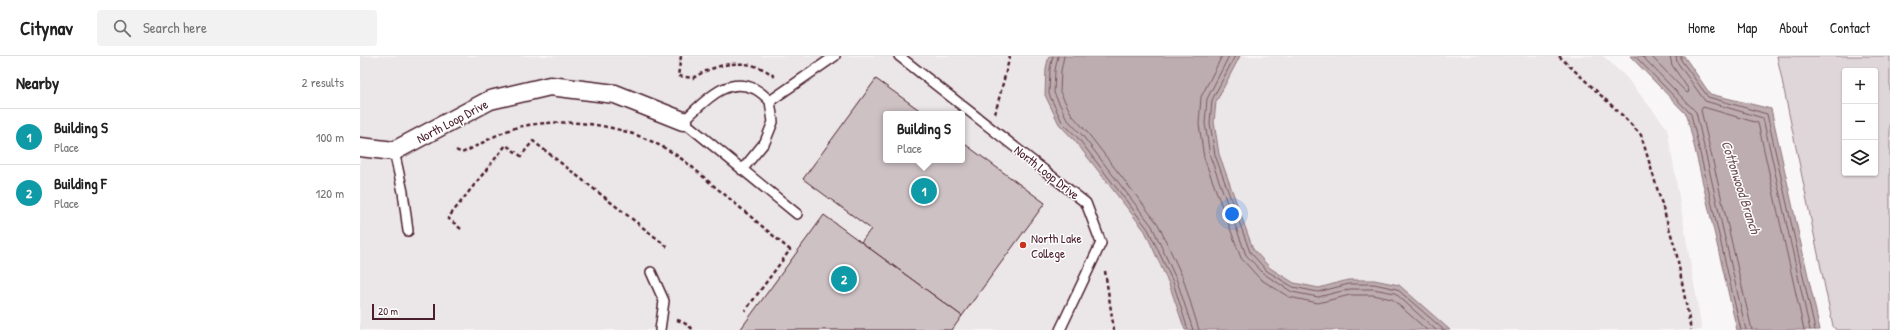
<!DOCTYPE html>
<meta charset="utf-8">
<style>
:root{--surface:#fff;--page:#f2f2f2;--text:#222;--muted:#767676;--line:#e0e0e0;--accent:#c8321e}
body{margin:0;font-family:"Patrick Hand",sans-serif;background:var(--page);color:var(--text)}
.controls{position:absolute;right:12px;top:12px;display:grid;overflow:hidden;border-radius:4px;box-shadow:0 1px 3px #0004}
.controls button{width:36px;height:36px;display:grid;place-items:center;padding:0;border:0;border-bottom:1px solid var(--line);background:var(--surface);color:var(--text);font:20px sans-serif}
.scale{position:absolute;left:12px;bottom:10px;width:63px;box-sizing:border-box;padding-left:4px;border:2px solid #4a1f2b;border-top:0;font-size:11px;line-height:14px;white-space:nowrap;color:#4a1f2b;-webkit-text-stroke:3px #fff;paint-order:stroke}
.you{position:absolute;left:872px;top:158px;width:14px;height:14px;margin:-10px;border:3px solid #fff;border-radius:50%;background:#1a73e8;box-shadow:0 0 0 6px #1a73e833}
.badge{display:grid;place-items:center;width:26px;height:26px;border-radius:50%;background:var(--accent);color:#fff;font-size:13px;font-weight:700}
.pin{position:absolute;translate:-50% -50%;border:2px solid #fff;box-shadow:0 1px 4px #0006}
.popup{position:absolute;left:523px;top:55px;width:82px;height:52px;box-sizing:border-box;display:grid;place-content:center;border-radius:4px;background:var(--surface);filter:drop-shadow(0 1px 3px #0005);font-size:13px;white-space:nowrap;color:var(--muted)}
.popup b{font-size:15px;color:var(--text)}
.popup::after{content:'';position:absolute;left:50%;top:100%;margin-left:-8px;border:8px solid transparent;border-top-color:var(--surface)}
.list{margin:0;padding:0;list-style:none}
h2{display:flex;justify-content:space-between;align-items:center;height:52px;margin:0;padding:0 16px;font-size:17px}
h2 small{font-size:13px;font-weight:400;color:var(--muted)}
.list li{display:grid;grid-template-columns:26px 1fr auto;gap:12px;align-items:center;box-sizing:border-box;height:56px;padding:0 16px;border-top:1px solid var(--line)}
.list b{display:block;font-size:15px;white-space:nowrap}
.list p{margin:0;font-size:13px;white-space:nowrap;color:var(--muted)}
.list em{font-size:13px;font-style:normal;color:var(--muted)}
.icon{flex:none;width:22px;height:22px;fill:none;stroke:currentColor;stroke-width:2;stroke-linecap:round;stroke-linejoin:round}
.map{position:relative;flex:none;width:1530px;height:274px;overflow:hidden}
header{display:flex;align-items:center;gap:24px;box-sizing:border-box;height:56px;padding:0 20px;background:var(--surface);border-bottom:1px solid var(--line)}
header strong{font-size:19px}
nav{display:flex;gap:22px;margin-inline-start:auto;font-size:14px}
.search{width:280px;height:36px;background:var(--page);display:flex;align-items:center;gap:10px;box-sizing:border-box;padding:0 14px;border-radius:4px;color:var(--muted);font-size:15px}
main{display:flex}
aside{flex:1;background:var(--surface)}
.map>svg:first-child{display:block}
.built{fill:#ebe6e8;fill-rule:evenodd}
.green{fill:#ded6d9;stroke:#947a82;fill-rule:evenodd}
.water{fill:#bdadb0;stroke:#8f747b}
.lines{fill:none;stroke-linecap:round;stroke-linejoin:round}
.shore{stroke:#785860;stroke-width:1}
.building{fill:#cdc1c4;stroke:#4a1f2b}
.lane-casing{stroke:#4a1f2b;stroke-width:12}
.street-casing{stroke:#4a1f2b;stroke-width:21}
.path{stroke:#4a1f2b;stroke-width:2.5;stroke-dasharray:4 3;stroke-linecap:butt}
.lane{stroke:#fff;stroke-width:9}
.street{stroke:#fff;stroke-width:18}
.poi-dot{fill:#c8321e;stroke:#fff;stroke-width:1.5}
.labels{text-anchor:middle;stroke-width:3;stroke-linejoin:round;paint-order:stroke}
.street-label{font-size:13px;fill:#4a1f2b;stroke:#fff}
.poi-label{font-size:13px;fill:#4a1f2b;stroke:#fff;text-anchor:start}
.water-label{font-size:14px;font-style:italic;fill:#72515a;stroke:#fff}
</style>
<header>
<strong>Citynav</strong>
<div class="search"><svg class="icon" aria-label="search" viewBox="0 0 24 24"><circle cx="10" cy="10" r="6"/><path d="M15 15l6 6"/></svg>Search here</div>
<nav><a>Home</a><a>Map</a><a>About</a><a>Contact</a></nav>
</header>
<main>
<aside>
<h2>Nearby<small>2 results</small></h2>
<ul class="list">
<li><span class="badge" style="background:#0f9aa8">1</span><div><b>Building S</b><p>Place</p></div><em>100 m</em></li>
<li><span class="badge" style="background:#0f9aa8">2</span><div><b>Building F</b><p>Place</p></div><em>120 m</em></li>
</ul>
</aside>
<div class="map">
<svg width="1530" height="274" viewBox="0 0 1530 274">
<rect width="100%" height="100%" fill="#f8f6f7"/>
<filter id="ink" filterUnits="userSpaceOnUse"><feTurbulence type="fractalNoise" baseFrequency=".025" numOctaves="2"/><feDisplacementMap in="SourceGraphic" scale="8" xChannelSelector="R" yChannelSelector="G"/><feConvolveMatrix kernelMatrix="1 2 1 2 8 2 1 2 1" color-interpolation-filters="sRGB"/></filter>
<g filter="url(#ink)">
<path class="built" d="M0 0H1243L1266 21 1307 72 1342 274H0ZM526 58H602V104H526Z"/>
<path class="green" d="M1417 0H1530V274H1476L1473 270ZM1485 15H1515V117H1485Z"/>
<g class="water">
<polygon points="689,0 880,0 856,46 854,66 859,98 893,193 910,212 934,227 959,232 988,224 1014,224 1039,229 1090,274 825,274 809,228 785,175 715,85 699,68 685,39 686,12"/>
<polygon points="1270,0 1324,0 1350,38 1411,53 1460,274 1377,274 1327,59"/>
</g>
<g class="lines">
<g class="shore">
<polyline points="693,0 690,13 689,38 702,66 718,82 788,173 813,226 828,274"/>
<polyline points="698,0 695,14 694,37 707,63 722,79 792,170 817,225 833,274"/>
<polyline points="704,0 701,15 700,36 712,59 727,76 798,168 823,222 839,274"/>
<polyline points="862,0 841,41 839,68 844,102 881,202 900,223 929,241 958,247 990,239 1013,239 1032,243 1067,274"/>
<polyline points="869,0 847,43 845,67 850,100 886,199 904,218 932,236 958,241 990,233 1013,233 1035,237 1076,274"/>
<polyline points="875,0 852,44 850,67 855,99 890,196 907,215 933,231 958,236 989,228 1014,228 1037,233 1084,274"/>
<polyline points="1275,0 1331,58 1381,274"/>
<polyline points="1282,0 1336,56 1386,274"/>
<polyline points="1291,0 1326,36 1328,37 1329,34 1312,9 1310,0"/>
<polyline points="1316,0 1317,6 1345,45 1403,62 1450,274"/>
<polyline points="1321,0 1321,4 1348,41 1407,58 1455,274"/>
<polyline points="1392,274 1341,54 1343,51 1398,67 1444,274"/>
</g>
</g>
<g class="building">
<polygon points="516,23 565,58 526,58 526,104 602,104 602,86 685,147 602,260 501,186 511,173 443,123"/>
<polygon points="464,159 602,260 592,274 380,274"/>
</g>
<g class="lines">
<defs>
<g id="lane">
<polyline points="539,0 726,147 741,187 700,274"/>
<polyline points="410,45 475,0"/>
<polyline points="34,95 43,136 48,175"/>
<path d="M382 114 405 86 413 66 410 45C406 41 401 36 395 33 365 19 344 47 323 65L437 158"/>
<polyline points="291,216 304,245 300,274"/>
</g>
<polyline id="street" points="0,91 34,95 130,44 190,30 255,38 323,65"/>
</defs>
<use href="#lane" class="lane-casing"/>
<use href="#street" class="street-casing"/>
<g class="path">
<path d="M321 0 318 20 333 22C358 6 392 0 416 22"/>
<polyline points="1199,0 1264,61 1281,79 1316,195 1331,274"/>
<polyline points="635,58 650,0"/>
<path d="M96 94 102 97C122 88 142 74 163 70 217 60 279 71 323 104 337 114 349 127 363 137 385 156 408 175 430 194L385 255"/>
<polyline points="101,173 88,162 146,89 161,100 173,85 309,192"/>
<polyline points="745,215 754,274"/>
<polyline points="317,264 323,266 334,274"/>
</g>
<use href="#lane" class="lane"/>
<use href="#street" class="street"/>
</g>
</g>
<circle class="poi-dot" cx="663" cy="189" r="4"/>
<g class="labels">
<g class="street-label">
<text transform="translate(92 65) rotate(-28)" y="5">North Loop Drive</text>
<text transform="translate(687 116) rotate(38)" y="5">North Loop Drive</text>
</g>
<g class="poi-label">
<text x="671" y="187">North Lake<tspan x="671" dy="15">College</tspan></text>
</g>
<g class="water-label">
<text transform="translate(1381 131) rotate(72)" y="5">Cottonwood Branch</text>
</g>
</g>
</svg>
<div class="controls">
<button>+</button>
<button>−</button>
<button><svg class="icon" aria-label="layers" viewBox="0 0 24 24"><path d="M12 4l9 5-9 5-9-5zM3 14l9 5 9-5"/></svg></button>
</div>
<div class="scale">20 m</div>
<div class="you"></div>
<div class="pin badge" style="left:564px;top:135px;background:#0f9aa8">1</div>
<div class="popup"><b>Building S</b>Place</div>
<div class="pin badge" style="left:484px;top:223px;background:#0f9aa8">2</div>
</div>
</main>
